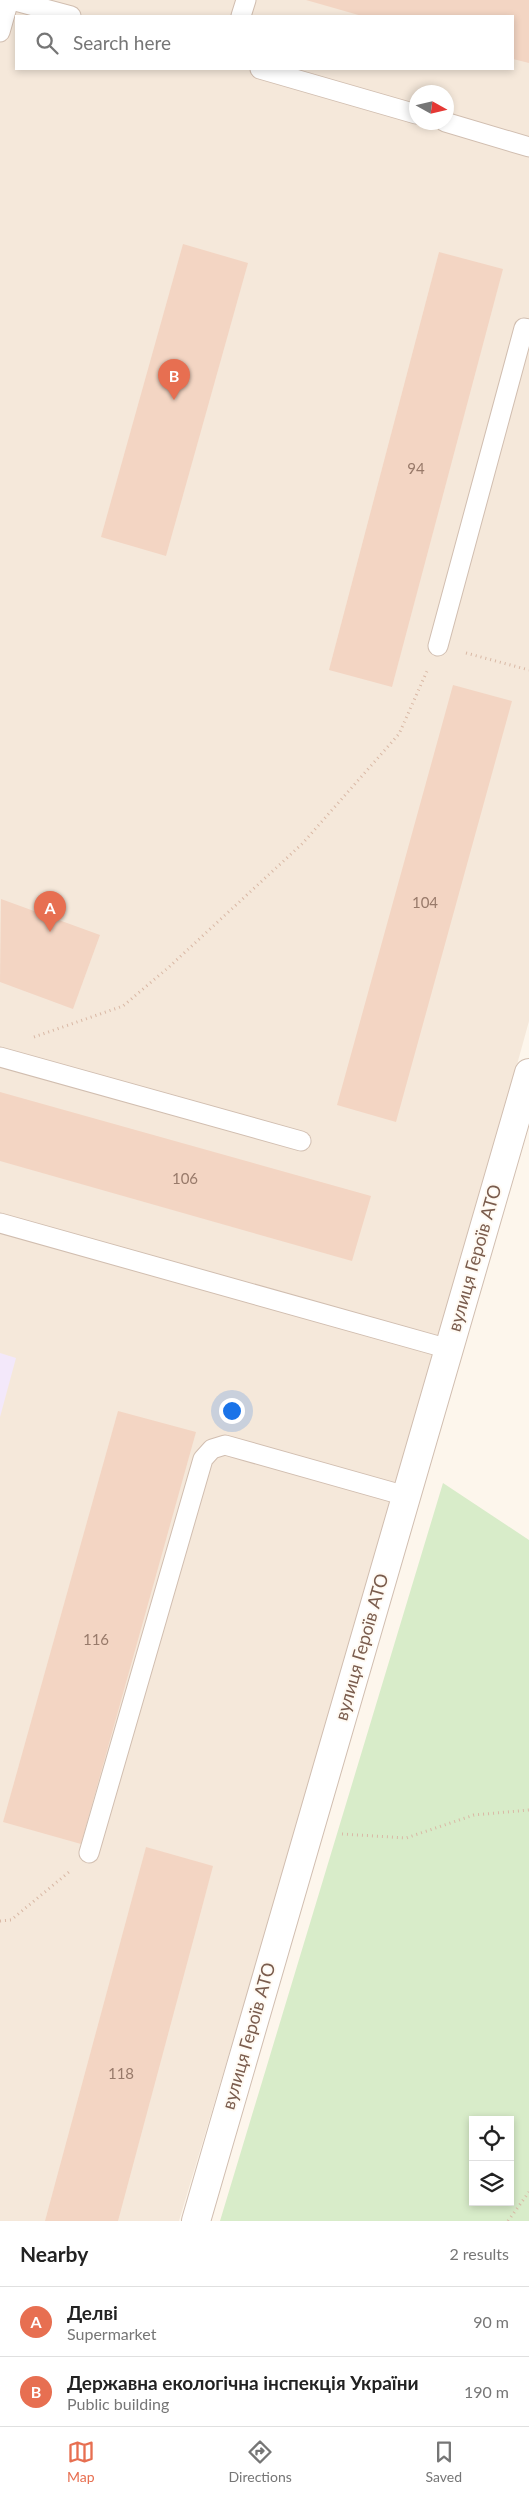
<!DOCTYPE html>
<meta charset="utf-8">
<style>
:root{--surface:#fff;--page:#f6f6f6;--text:#222;--muted:#767676;--line:#e0e0e0;--accent:#e76f51}
body{margin:0;font-family:Lato,sans-serif;background:var(--page);color:var(--text)}
.controls{position:absolute;right:15px;bottom:15px;display:grid;overflow:hidden;border-radius:0px;box-shadow:0 2px 8px #0003}
.controls button{width:45px;height:45px;display:grid;place-items:center;padding:0;border:0;border-bottom:1px solid var(--line);background:var(--surface);color:var(--text);font:25px sans-serif}
.compass{position:absolute;left:409px;top:85px;width:45px;height:45px;border-radius:50%;background:var(--surface);box-shadow:0 2px 8px #0003;rotate:98deg}
.you{position:absolute;left:231px;top:1410px;width:18px;height:18px;margin:-12px;border:4px solid #fff;border-radius:50%;background:#1a73e8;box-shadow:0 0 0 8px #1a73e833}
.badge{display:grid;place-items:center;width:32px;height:32px;border-radius:50%;background:var(--accent);color:#fff;font-size:16px;font-weight:700}
.pin{position:absolute;translate:-50% -41px;filter:drop-shadow(0 1px 2px #0008)}
.pin::after{content:'';position:absolute;top:26px;width:18px;height:15px;background:inherit;clip-path:polygon(0 0,100% 0,50% 100%)}
.list{margin:0;padding:0;list-style:none}
h2{display:flex;justify-content:space-between;align-items:center;height:65px;margin:0;padding:0 20px;font-size:21px}
h2 small{font-size:16px;font-weight:400;color:var(--muted)}
.list li{display:grid;grid-template-columns:32px 1fr auto;gap:15px;align-items:center;box-sizing:border-box;height:70px;padding:0 20px;border-top:1px solid var(--line)}
.list b{display:block;font-size:19px;white-space:nowrap}
.list p{margin:0;font-size:16px;white-space:nowrap;color:var(--muted)}
.list em{font-size:16px;font-style:normal;color:var(--muted)}
.icon{flex:none;width:28px;height:28px;fill:none;stroke:currentColor;stroke-width:2;stroke-linecap:round;stroke-linejoin:round}
.map{position:relative;flex:none;width:529px;height:2221px;overflow:hidden}
.search{position:absolute;background:var(--surface);box-shadow:0 2px 8px #0003;left:15px;right:15px;top:15px;height:55px;display:flex;align-items:center;gap:12px;box-sizing:border-box;padding:0 18px;border-radius:0px;color:var(--muted);font-size:19px}
.sheet{height:205px;background:var(--surface)}
nav{display:flex;justify-content:space-around;align-items:center;box-sizing:border-box;height:70px;border-top:1px solid var(--line);background:var(--surface);font-size:14px;color:var(--muted)}
nav a{display:grid;justify-items:center;gap:2px}
nav .on{color:var(--accent)}
.map>svg:first-child{display:block}
.residential{fill:#f5e8da;fill-rule:evenodd}
.education{fill:#f3e8fa}
.green{fill:#d8ecc9;fill-rule:evenodd}
.building{fill:#f3d5c3}
.lines{fill:none;stroke-linecap:round;stroke-linejoin:round}
.service-casing{stroke:#d1beb0;stroke-width:21}
.minor-casing{stroke:#d1beb0;stroke-width:30}
.path{stroke:#d9b8a5;stroke-width:3;stroke-dasharray:1 4;stroke-linecap:butt}
.service{stroke:#fff;stroke-width:19}
.minor{stroke:#fff;stroke-width:28}
.labels{text-anchor:middle;stroke-width:4;stroke-linejoin:round;paint-order:stroke}
.number-label{font-size:15px;fill:#987a6a}
.street-label{font-size:18px;fill:#7a5c4d;stroke:#fffaf3}
</style>
<div class="map">
<svg width="529" height="2221" viewBox="0 0 529 2221">
<rect width="100%" height="100%" fill="#fdf6ec"/>
<path class="residential" d="M0 0H529V1021L428 1389 179 2221H0ZM16 16H513V69H16ZM416 92H446V122H416Z"/>
<polygon class="education" points="0,1353 16,1358 0,1417"/>
<path class="green" d="M443 1483 529 1540V2221H220ZM473 2120H510V2202H473Z"/>
<g class="building">
<polygon points="306,0 529,0 529,63 513,59 513,16 362,16"/>
<polygon points="183,244 248,263 166,556 101,537"/>
<polygon points="439,252 503,269 392,687 329,670"/>
<polygon points="453,685 512,701 396,1122 337,1105"/>
<polygon points="1,899 100,935 73,1009 0,982"/>
<polygon points="0,1092 371,1196 352,1261 0,1161"/>
<polygon points="118,1411 196,1432 81,1844 3,1822"/>
<polygon points="146,1847 213,1866 196,1930 118,2221 45,2221"/>
</g>
<g class="lines">
<defs>
<g id="service">
<polyline points="12,0 71,16"/>
<polyline points="241,16 246,0"/>
<polyline points="0,32 9,0"/>
<polyline points="260,69 416,114"/>
<polyline points="445,122 529,147"/>
<polyline points="438,646 524,328 529,329"/>
<polyline points="0,1057 301,1141"/>
<polyline points="0,1223 449,1349"/>
<polyline points="89,1853 203,1459 212,1449 225,1445 406,1496"/>
</g>
<polyline id="minor" points="196,2221 529,1073"/>
</defs>
<use href="#service" class="service-casing"/>
<use href="#minor" class="minor-casing"/>
<g class="path">
<polyline points="466,653 529,670"/>
<polyline points="34,1037 123,1006 169,967 303,843 399,734 427,671"/>
<polyline points="342,1834 406,1838 474,1815 529,1810"/>
<polyline points="0,1921 11,1920 69,1872"/>
<polyline points="508,2221 529,2192"/>
</g>
<use href="#service" class="service"/>
<use href="#minor" class="minor"/>
</g>
<g class="labels">
<g class="number-label">
<text x="416" y="474">94</text>
<text x="425" y="908">104</text>
<text x="185" y="1184">106</text>
<text x="96" y="1645">116</text>
<text x="121" y="2079">118</text>
</g>
<g class="street-label">
<text transform="translate(475 1258) rotate(-74)" y="6">вулиця Героїв АТО</text>
<text transform="translate(362 1647) rotate(-74)" y="6">вулиця Героїв АТО</text>
<text transform="translate(249 2036) rotate(-74)" y="6">вулиця Героїв АТО</text>
</g>
</g>
</svg>
<div class="controls">
<button><svg class="icon" aria-label="locate" viewBox="0 0 24 24"><circle cx="12" cy="12" r="6"/><path d="M12 2v4M12 18v4M2 12h4M18 12h4"/></svg></button>
<button><svg class="icon" aria-label="layers" viewBox="0 0 24 24"><path d="M12 4l9 5-9 5-9-5zM3 14l9 5 9-5"/></svg></button>
</div>
<svg class="compass" viewBox="-18 -18 36 36"><path d="M0-13l5 13h-10z" fill="#e53935"/><path d="M0 13l5-13h-10z" fill="#767676"/></svg>
<div class="you"></div>
<div class="pin badge" style="left:50px;top:932px">A</div>
<div class="pin badge" style="left:174px;top:400px">B</div>
<div class="search"><svg class="icon" aria-label="search" viewBox="0 0 24 24"><circle cx="10" cy="10" r="6"/><path d="M15 15l6 6"/></svg>Search here</div>
</div>
<section class="sheet">
<h2>Nearby<small>2 results</small></h2>
<ul class="list">
<li><span class="badge">A</span><div><b>Делві</b><p>Supermarket</p></div><em>90 m</em></li>
<li><span class="badge">B</span><div><b>Державна екологічна інспекція України</b><p>Public building</p></div><em>190 m</em></li>
</ul>
</section>
<nav>
<a class="on"><svg class="icon" aria-label="map" viewBox="0 0 24 24"><path d="M3 6l6-2 6 2 6-2v14l-6 2-6-2-6 2zM9 4v14M15 6v14"/></svg>Map</a>
<a><svg class="icon" aria-label="directions" viewBox="0 0 24 24"><path d="M12 3l9 9-9 9-9-9zM9 14v-3h6M13 9l2 2-2 2"/></svg>Directions</a>
<a><svg class="icon" aria-label="saved" viewBox="0 0 24 24"><path d="M7 4h10v16l-5-4-5 4z"/></svg>Saved</a>
</nav>
